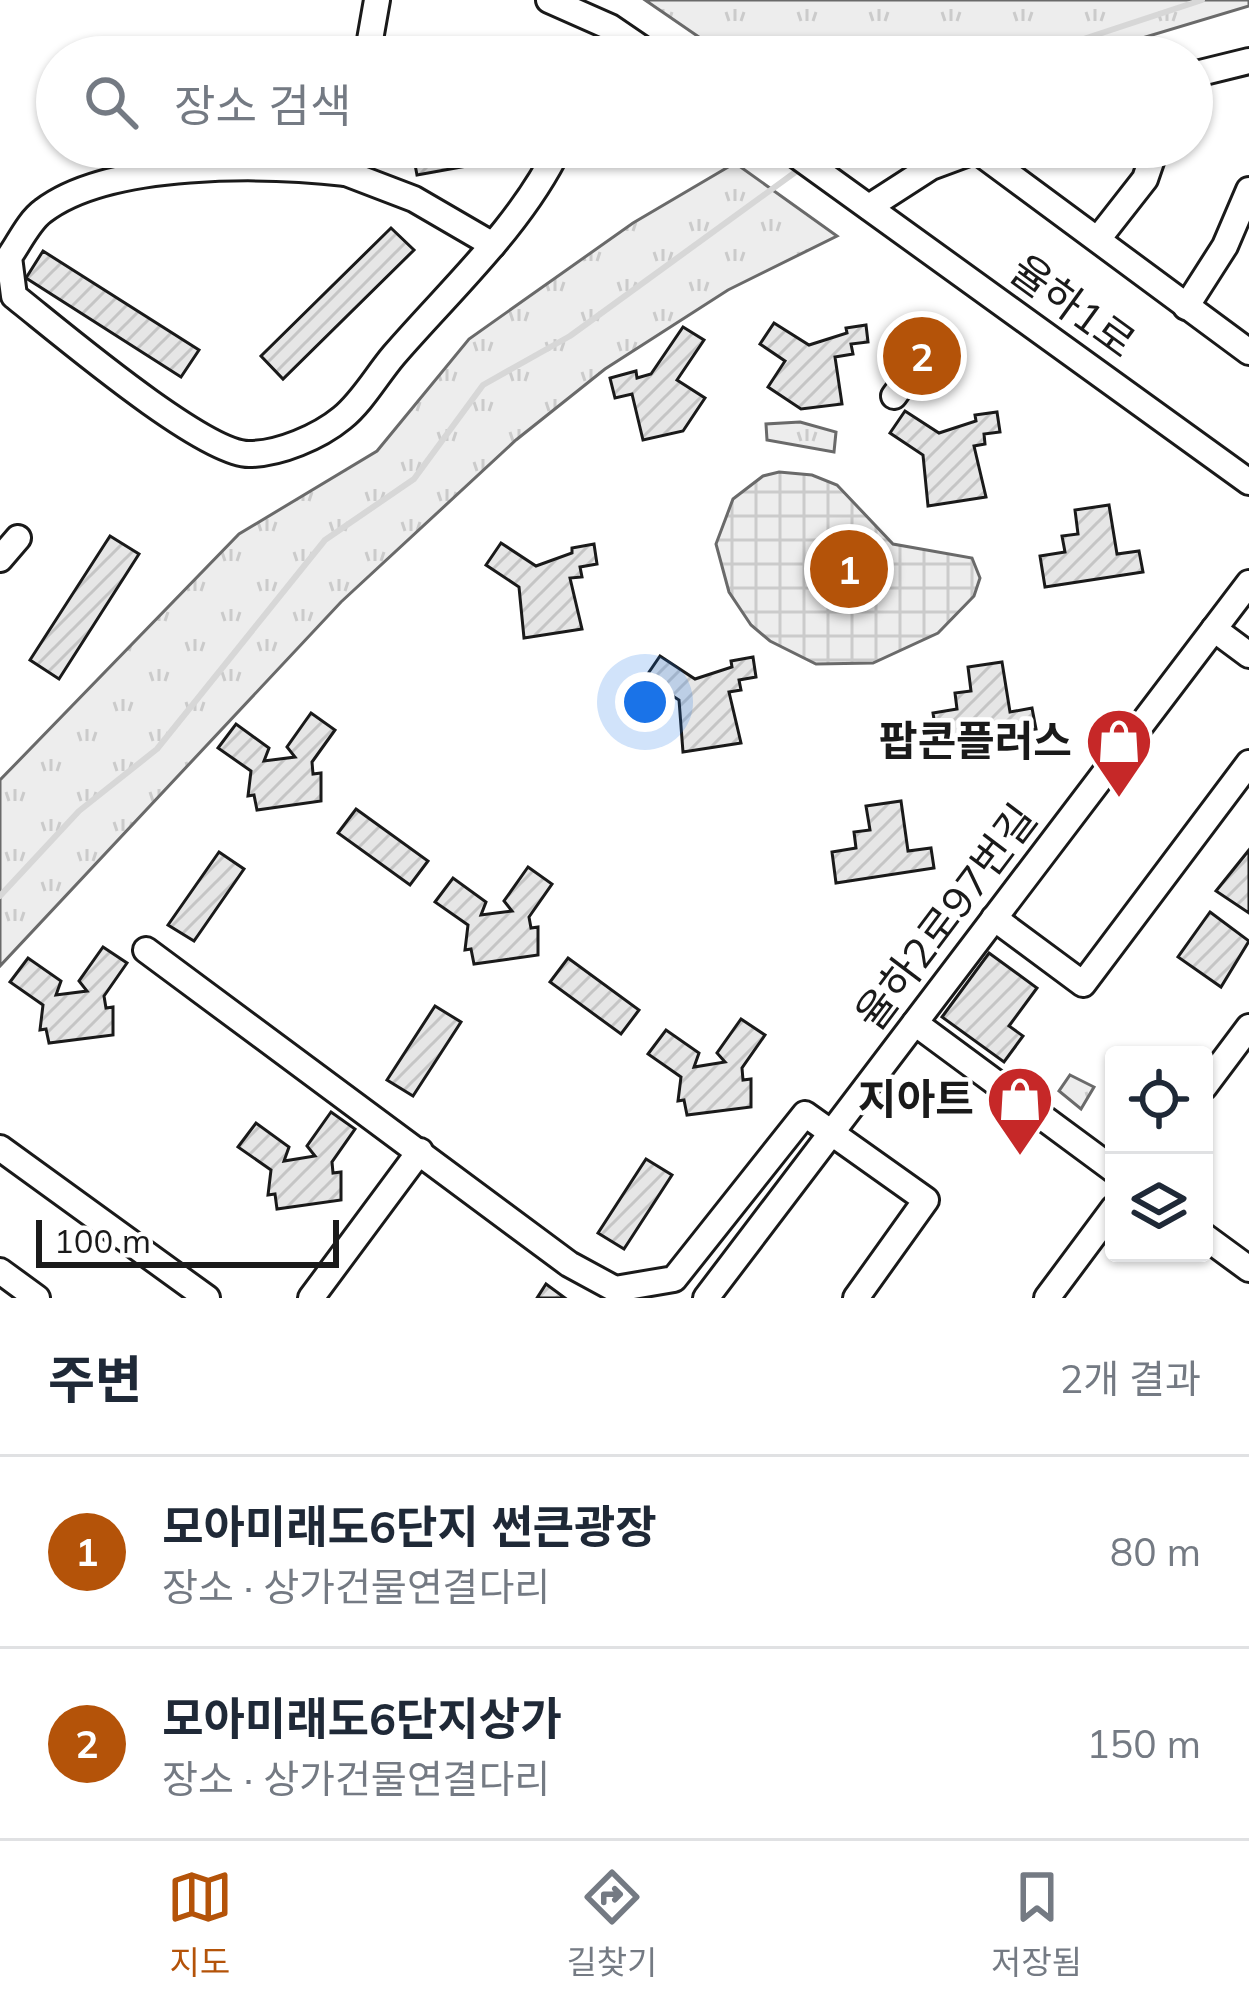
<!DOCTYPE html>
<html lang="ko">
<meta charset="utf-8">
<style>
:root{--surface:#fff;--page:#f6f6f7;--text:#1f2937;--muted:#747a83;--line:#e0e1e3;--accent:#b45309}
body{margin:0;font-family:Mulish,"Noto Sans KR",sans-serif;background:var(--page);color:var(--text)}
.controls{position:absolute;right:36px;bottom:36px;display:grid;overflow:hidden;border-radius:12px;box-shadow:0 3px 9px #0004}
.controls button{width:108px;height:108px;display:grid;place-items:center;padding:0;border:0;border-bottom:3px solid var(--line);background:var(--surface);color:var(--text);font:60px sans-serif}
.scale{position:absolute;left:36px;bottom:30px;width:303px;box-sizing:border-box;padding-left:12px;border:6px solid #1a1a1a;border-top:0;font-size:33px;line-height:42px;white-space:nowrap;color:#1a1a1a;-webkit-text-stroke:9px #fff;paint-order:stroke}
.you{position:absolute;left:645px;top:702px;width:42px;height:42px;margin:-30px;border:9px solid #fff;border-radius:50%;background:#1a73e8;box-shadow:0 0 0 18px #1a73e833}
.badge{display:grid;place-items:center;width:78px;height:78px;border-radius:50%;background:var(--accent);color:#fff;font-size:39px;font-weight:700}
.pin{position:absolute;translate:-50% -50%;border:6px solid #fff;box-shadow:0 3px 12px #0006}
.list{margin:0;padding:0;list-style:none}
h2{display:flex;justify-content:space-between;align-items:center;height:156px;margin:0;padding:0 48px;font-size:51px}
h2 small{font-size:39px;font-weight:400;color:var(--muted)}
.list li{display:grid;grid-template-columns:78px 1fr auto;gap:36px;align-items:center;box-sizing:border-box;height:192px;padding:0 48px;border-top:3px solid var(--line)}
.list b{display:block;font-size:45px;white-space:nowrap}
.list p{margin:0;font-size:39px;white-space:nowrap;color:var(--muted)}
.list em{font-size:39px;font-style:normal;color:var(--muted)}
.icon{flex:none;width:66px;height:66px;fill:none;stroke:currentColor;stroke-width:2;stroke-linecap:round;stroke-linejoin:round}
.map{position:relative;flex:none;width:1249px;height:1298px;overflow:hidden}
.search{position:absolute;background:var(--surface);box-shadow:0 3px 9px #0004;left:36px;right:36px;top:36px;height:132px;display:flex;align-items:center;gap:30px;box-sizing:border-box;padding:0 42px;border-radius:66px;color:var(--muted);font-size:45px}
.sheet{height:540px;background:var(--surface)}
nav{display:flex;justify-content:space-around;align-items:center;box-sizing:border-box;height:168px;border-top:3px solid var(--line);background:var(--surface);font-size:33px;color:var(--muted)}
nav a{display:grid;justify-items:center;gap:6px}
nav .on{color:var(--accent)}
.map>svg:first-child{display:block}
.park{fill:url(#park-tufts);stroke:#6a6a6a;stroke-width:3}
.plaza{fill:url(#plaza-grid);stroke:#6a6a6a;stroke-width:3}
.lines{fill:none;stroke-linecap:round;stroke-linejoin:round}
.stream{stroke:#d7d7d7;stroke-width:6}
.building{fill:url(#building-hatch);stroke:#1a1a1a;stroke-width:3}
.minor-casing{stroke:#1a1a1a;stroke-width:30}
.minor{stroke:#fff;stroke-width:24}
.labels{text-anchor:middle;stroke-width:9;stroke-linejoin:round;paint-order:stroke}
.street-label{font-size:42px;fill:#1a1a1a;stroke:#fff}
.poi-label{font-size:42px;font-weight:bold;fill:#1a1a1a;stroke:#fff;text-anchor:end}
</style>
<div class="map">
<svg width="1249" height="1298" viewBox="0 0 1249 1298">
<defs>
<pattern id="park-tufts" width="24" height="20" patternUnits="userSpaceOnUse" patternTransform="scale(3)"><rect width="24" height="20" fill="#ededed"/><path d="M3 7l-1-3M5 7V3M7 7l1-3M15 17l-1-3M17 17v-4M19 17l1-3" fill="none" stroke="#cbcbcb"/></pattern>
<pattern id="plaza-grid" width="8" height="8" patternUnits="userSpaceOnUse" patternTransform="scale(3)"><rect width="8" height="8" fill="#ededed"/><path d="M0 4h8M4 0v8" fill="none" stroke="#cbcbcb"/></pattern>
<pattern id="building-hatch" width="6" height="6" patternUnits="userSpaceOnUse" patternTransform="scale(3)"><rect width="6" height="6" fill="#e6e6e6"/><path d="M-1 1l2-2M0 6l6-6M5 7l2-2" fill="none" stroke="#c5c5c5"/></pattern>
</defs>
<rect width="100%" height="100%" fill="#fff"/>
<g class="park">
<polygon points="645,0 1249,0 1249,6 1079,57 728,57"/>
<polygon points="735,163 837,236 728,290 605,369 516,440 341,602 0,966 0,780 239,534 377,451 469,339 633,223"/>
<polygon points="800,422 836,432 834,452 767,440 766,424"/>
<polygon points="1070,1075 1094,1087 1081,1109 1059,1091"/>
</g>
<polygon class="plaza" points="779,472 812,475 837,485 893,544 972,558 980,578 974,596 938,633 873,663 816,664 770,641 751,625 729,592 716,544 733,499 763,476"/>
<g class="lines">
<g class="stream">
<polyline points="1029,57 1202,0"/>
<polyline points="812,161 834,147"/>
<polyline points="0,896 79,811 157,749 325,540 414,479 483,385 570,336 801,168"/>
</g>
</g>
<g class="building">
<polygon points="242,43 254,52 259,47 273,57 232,57"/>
<polygon points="101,47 113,56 117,50 126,57 94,57"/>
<polygon points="486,147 489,162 417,175 412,149 417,147"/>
<polygon points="391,228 414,250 283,379 261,356"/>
<polygon points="43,251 199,350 181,377 26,278"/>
<polygon points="903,320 961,365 941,392 883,347"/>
<polygon points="774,323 809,345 847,333 846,328 866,325 868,342 851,344 853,354 835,357 842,404 801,409 768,387 785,361 760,344"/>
<polygon points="683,327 704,340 677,380 705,398 683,431 643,440 632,394 615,398 610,378 636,371 637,378 651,374"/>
<polygon points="905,411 939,433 976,421 975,415 997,412 1000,432 984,434 985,444 974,446 986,497 928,506 923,455 890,433"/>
<polygon points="1109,505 1117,554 1139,551 1143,572 1045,587 1040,556 1065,552 1062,536 1078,534 1075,510"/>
<polygon points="110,536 139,554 59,679 30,660"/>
<polygon points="501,543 536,566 572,553 572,548 594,544 597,564 580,567 582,577 570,578 582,629 524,638 519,587 486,565"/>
<polygon points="660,656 695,679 732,667 731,661 753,657 756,677 739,680 741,690 729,692 741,743 683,752 679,700 645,678"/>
<polygon points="1002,662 1010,712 1032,708 1036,729 938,744 933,713 957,709 955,693 971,691 968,667"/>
<polygon points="311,713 335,730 312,762 313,774 321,773 321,801 257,810 254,795 248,796 251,771 218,748 236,724 269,748 264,761 295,757 287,747"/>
<polygon points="901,801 908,851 931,848 934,868 836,883 832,852 856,848 854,832 870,830 866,806"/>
<polygon points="356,809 428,861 410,885 338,833"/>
<polygon points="1249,850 1249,913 1216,891"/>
<polygon points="219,852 244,869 194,941 168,925"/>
<polygon points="528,867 552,884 529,917 531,928 538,927 538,955 474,964 471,949 465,950 468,925 435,902 453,878 486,902 481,915 512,911 504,901"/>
<polygon points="1210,912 1249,941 1221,987 1178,957"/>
<polygon points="103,947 127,963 104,996 106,1008 113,1007 113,1035 49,1043 46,1029 40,1030 43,1005 10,982 28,958 61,981 56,995 87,991 79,981"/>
<polygon points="989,953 1037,988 1009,1026 1023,1036 1004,1062 942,1017"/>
<polygon points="568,958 639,1010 621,1034 550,982"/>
<polygon points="435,1006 461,1022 413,1096 387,1080"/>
<polygon points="741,1019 765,1035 742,1068 743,1080 751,1079 751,1107 687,1115 684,1100 678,1101 681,1077 648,1054 666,1030 699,1053 694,1067 725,1062 717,1053"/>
<polygon points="331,1112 355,1129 332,1162 333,1173 341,1172 341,1200 277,1209 275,1194 268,1195 271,1170 238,1147 256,1123 289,1147 284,1161 315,1156 307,1146"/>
<polygon points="646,1159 672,1175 624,1249 598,1233"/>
<polygon points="546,1284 565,1298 537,1298"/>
</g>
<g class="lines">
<defs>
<g id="minor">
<polyline points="549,0 610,27 654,57"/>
<polyline points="367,57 377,0"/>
<polyline points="1192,75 1249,61"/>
<polyline points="351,147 346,173 414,199 493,245"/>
<polyline points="785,147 1249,482"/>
<polyline points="976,150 1249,352"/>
<path d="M346 173C266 164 110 160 43 211 29 221 19 243 9 257L14 296C56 329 202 454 249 454 279 454 319 437 342 418 362 402 377 375 394 355 451 289 521 226 559 147"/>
<polyline points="869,207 931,167 985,147"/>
<polyline points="1098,239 1145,179 1156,147"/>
<polyline points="1186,307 1225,246 1249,190"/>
<polyline points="894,396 913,370"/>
<polyline points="0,559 18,538"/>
<polyline points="1214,629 1249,655"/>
<polyline points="994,918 1083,984 1249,763"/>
<polyline points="146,950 569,1264 615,1289 674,1279 805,1114 926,1200 856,1298"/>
<polyline points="915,1023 1114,1170"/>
<polyline points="1204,1087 1249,1027"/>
<polyline points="0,1148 207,1298"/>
<polyline points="1204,1236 1249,1269"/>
<polyline points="0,1271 37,1298"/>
<polyline points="311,1298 420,1151"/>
<polyline points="706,1298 1249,583"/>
<polyline points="1047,1298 1114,1208"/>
</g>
</defs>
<use href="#minor" class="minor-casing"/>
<use href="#minor" class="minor"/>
</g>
<defs>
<symbol id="shop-pin" viewBox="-11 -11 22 30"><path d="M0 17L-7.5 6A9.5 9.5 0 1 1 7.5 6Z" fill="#c62828" stroke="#fff"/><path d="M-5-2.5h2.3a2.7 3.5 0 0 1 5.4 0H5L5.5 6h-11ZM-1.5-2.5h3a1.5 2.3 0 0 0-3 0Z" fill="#fff"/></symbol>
</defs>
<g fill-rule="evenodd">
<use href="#shop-pin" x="1081" y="703" width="76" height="104"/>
<use href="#shop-pin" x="982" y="1061" width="76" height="104"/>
</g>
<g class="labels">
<g class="street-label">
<text transform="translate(1073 306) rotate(36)" y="15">율하1로</text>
<text transform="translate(946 917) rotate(-53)" y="15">율하2로97번길</text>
</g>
<g class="poi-label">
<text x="1072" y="756">팝콘플러스</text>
<text x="974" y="1114">지아트</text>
</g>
</g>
</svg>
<div class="controls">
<button><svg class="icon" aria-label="locate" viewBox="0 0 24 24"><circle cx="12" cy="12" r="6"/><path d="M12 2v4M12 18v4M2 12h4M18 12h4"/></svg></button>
<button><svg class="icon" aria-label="layers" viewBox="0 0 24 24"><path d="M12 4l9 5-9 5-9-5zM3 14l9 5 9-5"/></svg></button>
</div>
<div class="scale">100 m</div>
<div class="you"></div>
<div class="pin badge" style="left:849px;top:569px">1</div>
<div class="pin badge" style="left:922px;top:356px">2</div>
<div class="search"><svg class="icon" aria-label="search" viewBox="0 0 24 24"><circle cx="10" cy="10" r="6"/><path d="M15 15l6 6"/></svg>장소 검색</div>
</div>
<section class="sheet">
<h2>주변<small>2개 결과</small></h2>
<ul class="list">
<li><span class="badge">1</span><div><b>모아미래도6단지 썬큰광장</b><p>장소 · 상가건물연결다리</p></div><em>80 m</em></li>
<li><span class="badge">2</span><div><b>모아미래도6단지상가</b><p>장소 · 상가건물연결다리</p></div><em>150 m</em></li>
</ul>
</section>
<nav>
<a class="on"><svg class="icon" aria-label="map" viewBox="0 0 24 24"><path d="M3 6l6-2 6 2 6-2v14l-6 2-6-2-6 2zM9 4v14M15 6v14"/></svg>지도</a>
<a><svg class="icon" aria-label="directions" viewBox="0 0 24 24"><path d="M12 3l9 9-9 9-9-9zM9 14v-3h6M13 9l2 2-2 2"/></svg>길찾기</a>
<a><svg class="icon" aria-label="saved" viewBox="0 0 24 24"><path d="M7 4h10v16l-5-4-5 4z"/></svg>저장됨</a>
</nav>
